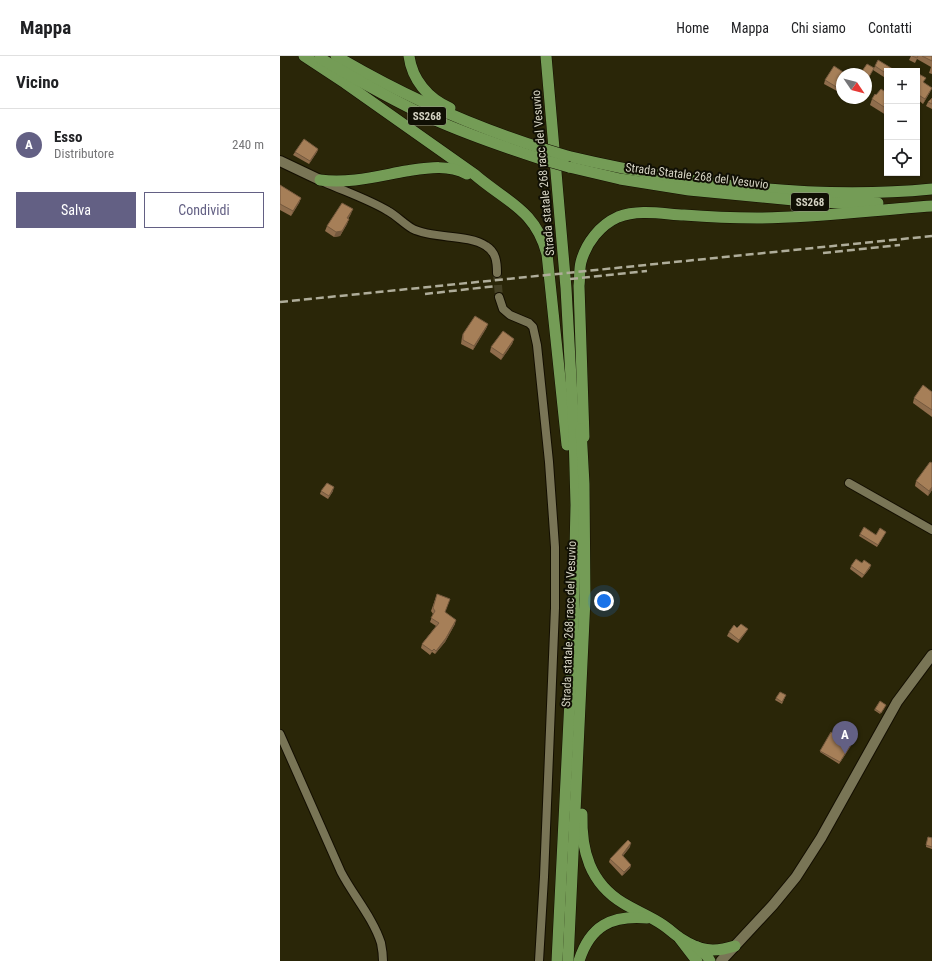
<!DOCTYPE html>
<html lang="it">
<meta charset="utf-8">
<style>
:root{--surface:#fff;--page:#f6f6f6;--text:#202124;--muted:#757577;--line:#e0e0e0;--accent:#636084}
body{margin:0;font-family:"Roboto Condensed",sans-serif;background:var(--page);color:var(--text)}
.controls{position:absolute;right:12px;top:12px;display:grid;overflow:hidden;border-radius:0px;box-shadow:0 1px 3px #0004}
.controls button{width:36px;height:36px;display:grid;place-items:center;padding:0;border:0;border-bottom:1px solid var(--line);background:var(--surface);color:var(--text);font:20px sans-serif}
.compass{position:absolute;left:556px;top:12px;width:36px;height:36px;border-radius:50%;background:var(--surface);box-shadow:0 1px 3px #0004;rotate:125deg}
.you{position:absolute;left:324px;top:545px;width:14px;height:14px;margin:-10px;border:3px solid #fff;border-radius:50%;background:#1a73e8;box-shadow:0 0 0 6px #1a73e833}
.badge{display:grid;place-items:center;width:26px;height:26px;border-radius:50%;background:var(--accent);color:#fff;font-size:13px;font-weight:700}
.pin{position:absolute;translate:-50% -33px;filter:drop-shadow(0 1px 2px #0008)}
.pin::after{content:'';position:absolute;top:21px;width:14px;height:12px;background:inherit;clip-path:polygon(0 0,100% 0,50% 100%)}
.list{margin:0;padding:0;list-style:none}
h2{display:flex;justify-content:space-between;align-items:center;height:52px;margin:0;padding:0 16px;font-size:17px}
h2 small{font-size:13px;font-weight:400;color:var(--muted)}
.list li{display:grid;grid-template-columns:26px 1fr auto;gap:12px;align-items:center;box-sizing:border-box;height:72px;padding:0 16px;border-top:1px solid var(--line)}
.list b{display:block;font-size:15px;white-space:nowrap}
.list p{margin:0;font-size:13px;white-space:nowrap;color:var(--muted)}
.list em{font-size:13px;font-style:normal;color:var(--muted)}
.actions{display:flex;gap:8px;padding:12px 16px}
.actions a{flex:1;padding:9px 0;border:1px solid var(--accent);border-radius:0px;text-align:center;font-size:14px;color:var(--accent)}
.actions .main{background:var(--accent);color:#fff}
.icon{flex:none;width:22px;height:22px;fill:none;stroke:currentColor;stroke-width:2;stroke-linecap:round;stroke-linejoin:round}
.map{position:relative;flex:none;width:652px;height:905px;overflow:hidden}
header{display:flex;align-items:center;gap:24px;box-sizing:border-box;height:56px;padding:0 20px;background:var(--surface);border-bottom:1px solid var(--line)}
header strong{font-size:19px}
nav{display:flex;gap:22px;margin-inline-start:auto;font-size:14px}
main{display:flex}
aside{flex:1;background:var(--surface)}
.map>svg:first-child{display:block}
.lines{fill:none;stroke-linecap:round;stroke-linejoin:round}
.minor-tunnel{stroke:#444024;stroke-width:8;stroke-dasharray:8 4;stroke-linecap:butt}
.minor-casing{stroke:#130e00;stroke-width:10}
.tertiary-casing{stroke:#130e00;stroke-width:12}
.trunk-casing{stroke:#130e00;stroke-width:12}
.minor{stroke:#797556;stroke-width:8}
.tertiary{stroke:#797556;stroke-width:10}
.trunk{stroke:#749c56;stroke-width:11}
.rail{stroke:#afad9a;stroke-width:2.5;stroke-dasharray:8 4;stroke-linecap:butt}
.trunk-bridge-casing{stroke:#130e00;stroke-width:12;stroke-linecap:butt}
.trunk-bridge{stroke:#749c56;stroke-width:11}
.wall{fill:#8f6d4c}
.shaded-wall{fill:#74593e}
.building{fill:#a67f58;stroke:#74593e}
.labels{text-anchor:middle;stroke-width:4;stroke-linejoin:round;paint-order:stroke}
.shield{fill:#100f04;stroke:#9b998a;stroke-width:1}
.shield-label{font-size:11px;font-weight:bold;fill:#d6d4c4}
.street-label{font-size:12px;fill:#d6d4c4;stroke:#100f04}
</style>
<header>
<strong>Mappa</strong>
<nav><a>Home</a><a>Mappa</a><a>Chi siamo</a><a>Contatti</a></nav>
</header>
<main>
<aside>
<h2>Vicino<small></small></h2>
<ul class="list">
<li><span class="badge">A</span><div><b>Esso</b><p>Distributore</p></div><em>240 m</em></li>
</ul>
<div class="actions"><a class="main">Salva</a><a>Condividi</a></div>
</aside>
<div class="map">
<svg width="652" height="905" viewBox="0 0 652 905">
<rect width="100%" height="100%" fill="#2a2608"/>
<g class="lines">
<polyline class="minor-tunnel" points="217,217 219,241"/>
<defs>
<g id="minor">
<path d="M44 126C64 135 90 144 108 155 117 160 124 168 133 173 153 183 188 178 206 190 216 196 217 206 217 217"/>
<polyline points="219,241 223,253 230,259 249,267 253,271 257,289 269,406 275,491 275,552 264,821 259,905"/>
<polyline points="569,427 652,474"/>
<path d="M0 678 61 816C73 839 93 862 101 887 102 892 103 899 103 905"/>
</g>
<g id="tertiary">
<polyline points="0,105 40,124"/>
<polyline points="441,905 493,849 516,821 541,782 617,646 652,599"/>
</g>
<g id="trunk">
<path d="M24 0 65 27 194 118C226 146 255 153 267 198L287 389"/>
<path d="M56 0C122 39 191 70 264 93"/>
<path d="M129 0C132 23 148 43 170 52"/>
<polyline points="266,0 286,232 294,377 296,449 293,583 277,905"/>
<path d="M40 2C77 24 114 45 153 63 189 79 227 92 264 104"/>
<path d="M287 100C406 128 531 145 652 133"/>
<polyline points="289,111 340,123 409,134 524,145 560,147 598,147"/>
<path d="M40 124C69 128 98 120 126 115 147 112 167 108 187 118"/>
<path d="M304 381 299 230C300 222 299 214 301 206 306 187 320 169 338 161 359 153 383 158 404 159 429 161 453 162 477 162 535 162 594 154 652 150"/>
<path d="M302 758C301 795 310 827 343 847 356 855 370 860 383 869 389 873 394 878 400 882 420 895 433 897 455 890"/>
<polyline points="400,883 417,905"/>
<polyline points="417,891 427,900 430,905"/>
<polyline points="288,905 305,543 304,428 301,373"/>
<path d="M299 905C310 870 331 859 367 862"/>
</g>
</defs>
<use href="#minor" class="minor-casing"/>
<use href="#tertiary" class="tertiary-casing"/>
<use href="#trunk" class="trunk-casing"/>
<use href="#minor" class="minor"/>
<use href="#tertiary" class="tertiary"/>
<use href="#trunk" class="trunk"/>
<g class="rail">
<polyline points="543,197 620,189"/>
<polyline points="290,223 367,215"/>
<polyline points="145,238 216,230"/>
<polyline points="0,246 652,180"/>
</g>
<defs>
<g id="trunk-bridge">
<polyline points="264,93 287,100"/>
<polyline points="264,104 289,111"/>
</g>
</defs>
<use href="#trunk-bridge" class="trunk-bridge-casing"/>
<use href="#trunk-bridge" class="trunk-bridge"/>
</g>
<g class="wall">
<polygon points="631,0 652,0 652,18 649,17 651,11 637,3 635,7 629,4"/>
<polygon points="595,10 607,15 607,23 593,14 586,26 586,18 594,12"/>
<polygon points="637,17 650,36 643,48 637,43"/>
<polygon points="545,24 562,27 557,35 544,28"/>
<polygon points="604,35 607,35 607,58 606,59 590,49 592,43 596,39"/>
<polygon points="652,42 652,53 646,50 648,46"/>
<polygon points="38,93 37,96 29,108 13,99 15,96"/>
<polygon points="0,129 21,142 19,147 11,160 0,154"/>
<polygon points="71,158 68,163 67,168 60,180 54,181 45,175 47,170"/>
<polygon points="207,271 193,294 181,288 182,281 183,278"/>
<polygon points="234,283 232,288 221,304 210,296 211,291"/>
<polygon points="652,336 652,361 633,347 634,342"/>
<polygon points="652,407 652,434 648,440 635,430 636,425"/>
<polygon points="41,435 53,435 48,443 40,438"/>
<polygon points="606,476 597,491 579,480 580,478 596,479"/>
<polygon points="582,507 590,512 582,522 570,513 571,510"/>
<polygon points="157,538 165,556 175,568 165,586 155,598 152,596 150,599 141,592 142,588 156,570 150,566 153,558 151,555"/>
<polygon points="457,572 466,576 458,587 447,580 449,576"/>
<polygon points="505,641 502,648 495,644 496,642"/>
<polygon points="605,651 600,658 594,654 595,653"/>
<polygon points="571,690 559,708 540,696 540,695"/>
<polygon points="648,781 652,782 652,793 646,791"/>
<polygon points="350,791 343,800 351,809 350,812 342,820 329,806 330,803"/>
</g>
<g class="shaded-wall">
<polygon points="652,32 650,36 643,48 645,43"/>
<polygon points="38,93 37,96 29,108 30,105"/>
<polygon points="21,142 19,147 11,160 13,155"/>
<polygon points="73,153 71,158 65,167 67,162"/>
<polygon points="69,163 67,168 60,180 54,181 56,176"/>
<polygon points="208,268 207,271 193,294 194,290"/>
<polygon points="234,283 232,288 221,304 223,299"/>
<polygon points="54,431 53,435 48,443 49,440"/>
<polygon points="652,431 652,434 648,440 649,435"/>
<polygon points="591,509 590,512 582,522 584,519"/>
<polygon points="176,564 175,568 165,586 155,598 156,595"/>
<polygon points="468,573 466,576 458,587 459,584"/>
<polygon points="351,787 350,791 341,802 342,799"/>
<polygon points="351,809 350,812 342,820 344,816"/>
</g>
<g class="building">
<polygon points="632,0 638,0 637,2"/>
<polygon points="642,0 652,0 652,5"/>
<polygon points="598,4 616,15 607,15 607,18 595,10"/>
<polygon points="587,8 594,12 587,24 586,23 586,18 580,18"/>
<polygon points="554,10 566,18 562,18 562,25 558,32 545,24"/>
<polygon points="637,17 646,22 643,26 652,32 645,43 637,38"/>
<polygon points="601,33 604,35 605,33 607,35 607,53 592,43 595,38 596,39"/>
<polygon points="652,42 652,48 648,46"/>
<polygon points="24,83 38,93 30,105 15,96"/>
<polygon points="0,129 21,142 13,155 0,148"/>
<polygon points="62,147 73,153 67,162 69,163 62,175 56,176 47,170"/>
<polygon points="195,260 208,268 194,290 183,284 183,278"/>
<polygon points="223,275 234,283 223,299 211,291"/>
<polygon points="643,329 652,336 652,354 634,342"/>
<polygon points="650,406 652,407 652,431 649,435 636,425"/>
<polygon points="47,427 54,431 49,440 41,435"/>
<polygon points="584,471 596,479 600,472 606,476 598,489 580,478"/>
<polygon points="576,503 582,507 584,504 591,509 584,519 571,510"/>
<polygon points="157,538 170,543 165,556 176,564 166,582 156,595 154,593 152,595 142,588 159,567 151,562 155,555 153,552"/>
<polygon points="461,568 468,573 459,584 449,576 454,569 457,572"/>
<polygon points="500,636 506,639 502,646 496,642"/>
<polygon points="600,645 606,649 601,657 595,653"/>
<polygon points="551,676 571,688 560,706 540,695"/>
<polygon points="648,781 652,782 652,791 646,789"/>
<polygon points="348,784 351,787 342,799 351,809 344,816 330,803"/>
</g>
<g class="labels">
<g class="shield">
<rect x="128" y="51" width="38" height="18" rx="3"/>
<rect x="511" y="137" width="38" height="18" rx="3"/>
</g>
<g class="shield-label">
<text x="147" y="64">SS268</text>
<text x="530" y="150">SS268</text>
</g>
<g class="street-label">
<text transform="translate(263 117) rotate(-95)" y="4">Strada statale 268 racc del Vesuvio</text>
<text transform="translate(417 120) rotate(7)" y="4">Strada Statale 268 del Vesuvio</text>
<text transform="translate(289 568) rotate(-88)" y="4">Strada statale 268 racc del Vesuvio</text>
</g>
</g>
</svg>
<div class="controls">
<button>+</button>
<button>−</button>
<button><svg class="icon" aria-label="locate" viewBox="0 0 24 24"><circle cx="12" cy="12" r="6"/><path d="M12 2v4M12 18v4M2 12h4M18 12h4"/></svg></button>
</div>
<svg class="compass" viewBox="-18 -18 36 36"><path d="M0-13l5 13h-10z" fill="#e53935"/><path d="M0 13l5-13h-10z" fill="#757577"/></svg>
<div class="you"></div>
<div class="pin badge" style="left:565px;top:698px">A</div>
</div>
</main>
